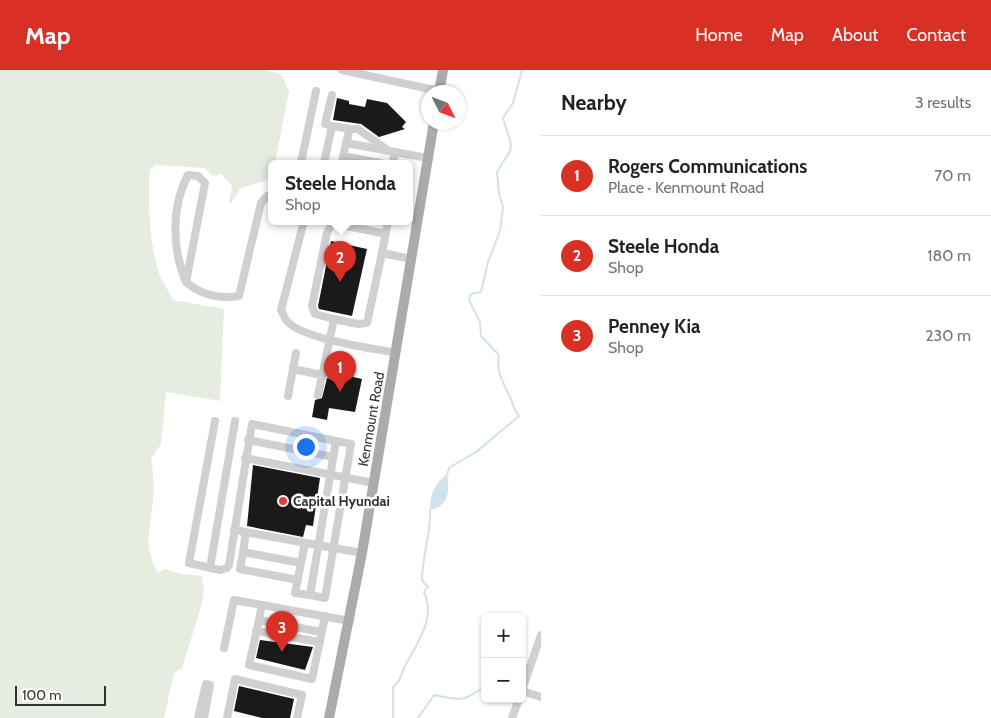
<!DOCTYPE html>
<meta charset="utf-8">
<style>
:root{--surface:#fff;--page:#f6f6f6;--text:#222;--muted:#767676;--line:#e0e0e0;--accent:#d93025}
body{margin:0;font-family:Cabin,sans-serif;background:var(--page);color:var(--text)}
.controls{position:absolute;right:15px;bottom:15px;display:grid;overflow:hidden;border-radius:8px;box-shadow:0 1px 4px #0004}
.controls button{width:45px;height:45px;display:grid;place-items:center;padding:0;border:0;border-bottom:1px solid var(--line);background:var(--surface);color:var(--text);font:25px sans-serif}
.compass{position:absolute;left:421px;top:15px;width:45px;height:45px;border-radius:50%;background:var(--surface);box-shadow:0 1px 4px #0004;rotate:132deg}
.scale{position:absolute;left:15px;bottom:12px;width:91px;box-sizing:border-box;padding-left:5px;border:2px solid #333;border-top:0;font-size:14px;line-height:18px;white-space:nowrap;color:#333;-webkit-text-stroke:4px #fff;paint-order:stroke}
.you{position:absolute;left:305px;top:376px;width:18px;height:18px;margin:-12px;border:4px solid #fff;border-radius:50%;background:#1a73e8;box-shadow:0 0 0 8px #1a73e833}
.badge{display:grid;place-items:center;width:32px;height:32px;border-radius:50%;background:var(--accent);color:#fff;font-size:16px;font-weight:700}
.pin{position:absolute;translate:-50% -41px;filter:drop-shadow(0 1px 2px #0008)}
.pin::after{content:'';position:absolute;top:26px;width:18px;height:15px;background:inherit;clip-path:polygon(0 0,100% 0,50% 100%)}
.popup{position:absolute;left:268px;top:90px;width:145px;height:65px;box-sizing:border-box;display:grid;place-content:center;border-radius:8px;background:var(--surface);filter:drop-shadow(0 1px 4px #0005);font-size:16px;white-space:nowrap;color:var(--muted)}
.popup b{font-size:19px;color:var(--text)}
.popup::after{content:'';position:absolute;left:50%;top:100%;margin-left:-10px;border:10px solid transparent;border-top-color:var(--surface)}
.list{margin:0;padding:0;list-style:none}
h2{display:flex;justify-content:space-between;align-items:center;height:65px;margin:0;padding:0 20px;font-size:21px}
h2 small{font-size:16px;font-weight:400;color:var(--muted)}
.list li{display:grid;grid-template-columns:32px 1fr auto;gap:15px;align-items:center;box-sizing:border-box;height:80px;padding:0 20px;border-top:1px solid var(--line)}
.list b{display:block;font-size:19px;white-space:nowrap}
.list p{margin:0;font-size:16px;white-space:nowrap;color:var(--muted)}
.list em{font-size:16px;font-style:normal;color:var(--muted)}
.map{position:relative;flex:none;width:541px;height:648px;overflow:hidden}
header{display:flex;align-items:center;gap:30px;box-sizing:border-box;height:70px;padding:0 25px;background:var(--accent);color:#fff}
header strong{font-size:24px}
nav{display:flex;gap:28px;margin-inline-start:auto;font-size:18px}
main{display:flex}
aside{flex:1;background:var(--surface)}
.map>svg:first-child{display:block}
.green{fill:#e6ecdf}
.water{fill:#cfe2ee}
.lines{fill:none;stroke-linecap:round;stroke-linejoin:round}
.stream{stroke:#cfe2ee;stroke-width:2}
.building{fill:#1a1a1a}
.minor{stroke:#d0d0d0;stroke-width:8}
.major{stroke:#ababab;stroke-width:10}
.poi-dot{fill:#e63946;stroke:#fff;stroke-width:2}
.labels{text-anchor:middle;stroke-width:5;stroke-linejoin:round;paint-order:stroke}
.street-label{font-size:14px;fill:#333;stroke:#fff}
.poi-label{font-size:14px;font-weight:bold;fill:#333;stroke:#fff;text-anchor:start}
</style>
<header>
<strong>Map</strong>
<nav><a>Home</a><a>Map</a><a>About</a><a>Contact</a></nav>
</header>
<main>
<div class="map">
<svg width="541" height="648" viewBox="0 0 541 648">
<rect width="100%" height="100%" fill="#fff"/>
<path class="green" d="M0 0H263L281 4 289 21 275 93H271C271 118 257 110 240 119L231 133 229 132 232 116 221 104 213 106 204 98 156 95 150 99C147 127 150 180 160 206 164 214 169 222 173 230L224 239 220 331 166 322 161 374 151 389C153 403 155 415 153 429 151 458 142 475 158 503L165 499 181 504 202 506 204 520 201 537 182 598 174 603 164 648H0Z"/>
<path class="water" d="M447 405C450 421 449 436 430 440 430 426 434 412 447 405Z"/>
<g class="lines">
<g class="stream">
<path d="M447 405 449 398 476 382 519 346C513 339 514 336 511 329 504 313 496 304 499 285L481 266 480 252 469 230 471 224 481 222 488 192 500 161 503 137 499 124 497 102 510 81 511 74 503 48 513 33 522 0"/>
<path d="M393 648V617C401 611 401 604 406 594 418 572 436 548 424 522L428 517 422 510C422 486 431 464 430 440"/>
<path d="M418 648 434 625C459 630 463 633 485 616"/>
</g>
</g>
<g class="building">
<polygon points="337,28 349,31 349,34 365,37 367,29 387,33 406,52 402,57 405,59 379,67 361,54 333,50"/>
<polygon points="331,171 367,179 352,246 319,239 318,236"/>
<polygon points="340,292 355,295 353,307 362,309 355,342 329,338 327,350 312,347 315,330 322,328 327,308 337,310"/>
<polygon points="253,395 320,408 313,456 306,455 303,467 247,456"/>
<polygon points="260,570 313,577 305,600 256,588"/>
<polygon points="239,616 294,629 290,648 262,648 234,641"/>
</g>
<g class="lines">
<g class="minor">
<polyline points="342,0 439,21"/>
<polyline points="332,25 325,54 332,56"/>
<polyline points="350,59 358,59 386,79"/>
<polyline points="343,86 380,93"/>
<polyline points="301,93 316,21"/>
<polyline points="324,93 332,56 350,59 346,73"/>
<polyline points="342,93 346,73 428,88"/>
<polyline points="393,93 395,82"/>
<path d="M304 151 281 240C283 243 284 248 286 250 300 269 373 278 396 283"/>
<polyline points="388,151 382,183 412,189"/>
<path d="M186 212C172 179 171 137 188 105L198 106 205 113 186 212C201 225 219 229 239 226L261 133 267 126H271"/>
<polyline points="334,249 358,254 367,253 382,183"/>
<polyline points="296,283 293,299 322,305"/>
<polyline points="318,325 334,249 315,244 312,236 327,163 332,153 386,164"/>
<polyline points="288,326 293,299"/>
<polyline points="215,351 189,493 220,500 227,498 229,495 252,354 351,374 325,528 310,525 336,371"/>
<polyline points="248,370 333,387"/>
<polyline points="245,388 374,413"/>
<polyline points="234,460 362,483"/>
<polyline points="246,462 243,482 301,493"/>
<polyline points="305,473 295,523 310,525"/>
<polyline points="243,482 240,499 298,510"/>
<polyline points="210,498 235,351"/>
<polyline points="259,550 249,595 312,609 325,546"/>
<polyline points="256,561 320,572"/>
<polyline points="321,562 259,550 262,535 350,551"/>
<polyline points="224,578 234,530 262,535"/>
<polyline points="522,620 541,565"/>
<polyline points="522,621 541,627"/>
<polyline points="198,648 206,614 210,615 204,648"/>
<polyline points="227,648 235,609 302,625 297,648"/>
<polyline points="512,648 519,629"/>
</g>
<g class="major">
<polyline points="439,22 443,0"/>
<polyline points="329,648 362,483 434,52"/>
</g>
</g>
<circle class="poi-dot" cx="283" cy="431" r="5"/>
<g class="labels">
<g class="street-label">
<text transform="translate(371 349) rotate(-80)" y="5">Kenmount Road</text>
</g>
<g class="poi-label">
<text x="293" y="436">Capital Hyundai</text>
</g>
</g>
</svg>
<div class="controls">
<button>+</button>
<button>−</button>
</div>
<svg class="compass" viewBox="-18 -18 36 36"><path d="M0-13l5 13h-10z" fill="#e53935"/><path d="M0 13l5-13h-10z" fill="#767676"/></svg>
<div class="scale">100 m</div>
<div class="you"></div>
<div class="pin badge" style="left:340px;top:322px">1</div>
<div class="pin badge" style="left:340px;top:212px">2</div>
<div class="popup"><b>Steele Honda</b>Shop</div>
<div class="pin badge" style="left:282px;top:582px">3</div>
</div>
<aside>
<h2>Nearby<small>3 results</small></h2>
<ul class="list">
<li><span class="badge">1</span><div><b>Rogers Communications</b><p>Place · Kenmount Road</p></div><em>70 m</em></li>
<li><span class="badge">2</span><div><b>Steele Honda</b><p>Shop</p></div><em>180 m</em></li>
<li><span class="badge">3</span><div><b>Penney Kia</b><p>Shop</p></div><em>230 m</em></li>
</ul>
</aside>
</main>
